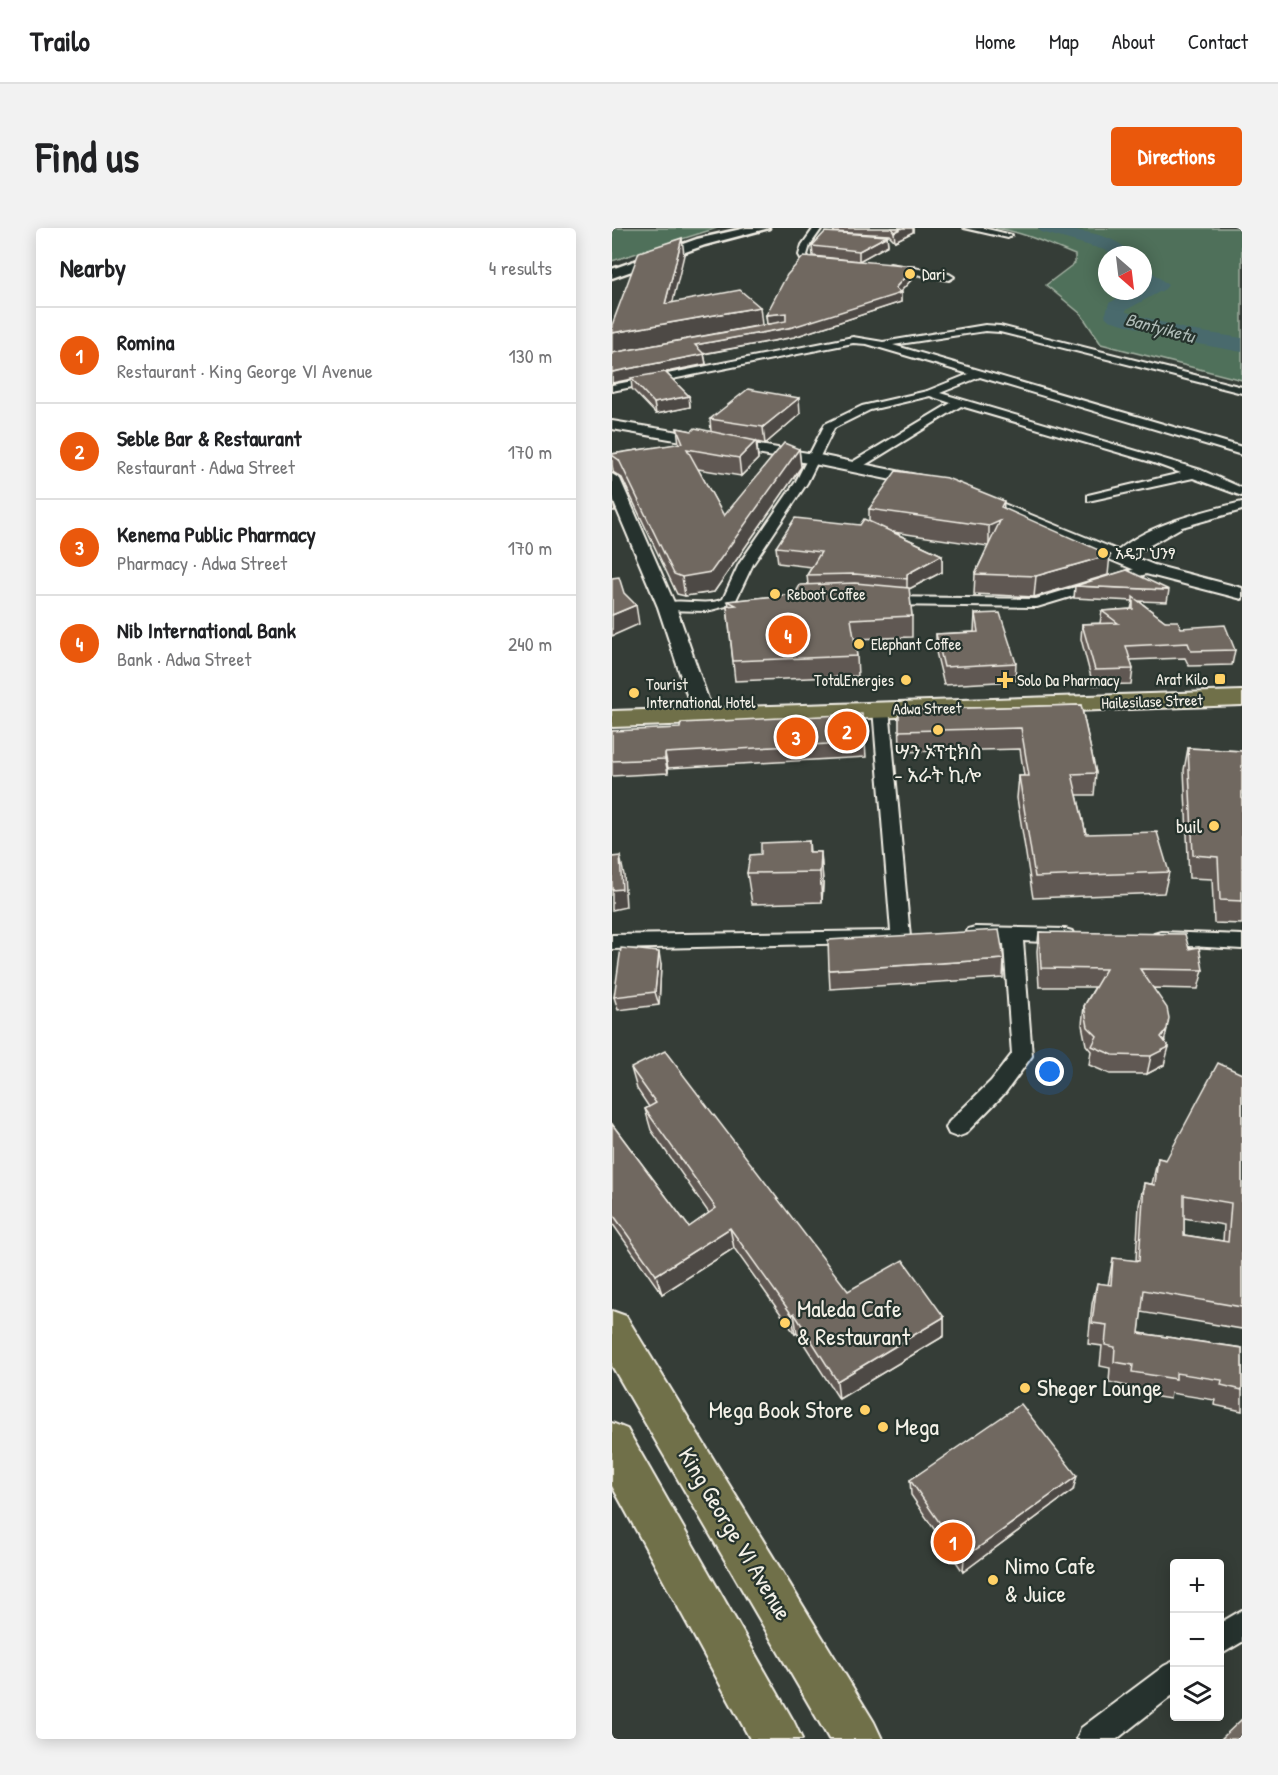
<!DOCTYPE html>
<meta charset="utf-8">
<style>
:root{--surface:#fff;--page:#f2f2f2;--text:#202124;--muted:#757577;--line:#e0e0e0;--accent:#ea580c}
body{margin:0;font-family:"Patrick Hand","Noto Sans Ethiopic",sans-serif;background:var(--page);color:var(--text)}
.controls{position:absolute;right:18px;bottom:18px;display:grid;overflow:hidden;border-radius:6px;box-shadow:0 3px 15px #0003}
.controls button{width:54px;height:54px;display:grid;place-items:center;padding:0;border:0;border-bottom:2px solid var(--line);background:var(--surface);color:var(--text);font:30px sans-serif}
.compass{position:absolute;left:486px;top:18px;width:54px;height:54px;border-radius:50%;background:var(--surface);box-shadow:0 3px 15px #0003;rotate:152deg}
.you{position:absolute;left:438px;top:844px;width:21px;height:21px;margin:-15px;border:4px solid #fff;border-radius:50%;background:#1a73e8;box-shadow:0 0 0 9px #1a73e833}
.badge{display:grid;place-items:center;width:39px;height:39px;border-radius:50%;background:var(--accent);color:#fff;font-size:20px;font-weight:700}
.pin{position:absolute;translate:-50% -50%;border:3px solid #fff;box-shadow:0 2px 6px #0006}
.list{margin:0;padding:0;list-style:none}
h2{display:flex;justify-content:space-between;align-items:center;height:78px;margin:0;padding:0 24px;font-size:26px}
h2 small{font-size:20px;font-weight:400;color:var(--muted)}
.list li{display:grid;grid-template-columns:39px 1fr auto;gap:18px;align-items:center;box-sizing:border-box;height:96px;padding:0 24px;border-top:2px solid var(--line)}
.list b{display:block;font-size:22px;white-space:nowrap}
.list p{margin:0;font-size:20px;white-space:nowrap;color:var(--muted)}
.list em{font-size:20px;font-style:normal;color:var(--muted)}
.icon{flex:none;width:33px;height:33px;fill:none;stroke:currentColor;stroke-width:2;stroke-linecap:round;stroke-linejoin:round}
.map{position:relative;flex:none;width:630px;height:1511px;overflow:hidden;border-radius:6px}
header{display:flex;align-items:center;gap:36px;box-sizing:border-box;height:84px;padding:0 30px;background:var(--surface);border-bottom:2px solid var(--line)}
header strong{font-size:28px}
nav{display:flex;gap:33px;margin-inline-start:auto;font-size:21px}
.intro{display:flex;align-items:center;justify-content:space-between;box-sizing:border-box;height:144px;padding:0 36px}
h1{margin:0;font-size:42px}
.button{padding:15px 27px;border-radius:6px;background:var(--accent);color:#fff;font-size:21px;font-weight:700}
main{display:flex;gap:36px;padding:0 36px}
aside{flex:1;background:var(--surface);border-radius:6px;box-shadow:0 3px 15px #0003}
.map>svg:first-child{display:block}
.green{fill:#4f705a;stroke:#a2b0a1;stroke-width:1.5;fill-rule:evenodd}
.lines{fill:none;stroke-linecap:round;stroke-linejoin:round}
.river{fill:#486b6d;fill-rule:evenodd}
.minor-casing{stroke:#f4f1e8;stroke-width:4}
.tertiary-casing{stroke:#f4f1e8;stroke-width:4}
.secondary-casing{stroke:#f4f1e8;stroke-width:5}
.primary-casing{stroke:#f4f1e8;stroke-width:4}
.minor{fill:#26332d;fill-rule:evenodd}
.tertiary{fill:#26332d;fill-rule:evenodd}
.secondary{fill:#26332d;fill-rule:evenodd}
.primary{fill:#70704a;fill-rule:evenodd}
.wall{fill:#605953;stroke:#f4f1e8;stroke-width:1.5;fill-rule:evenodd}
.shaded-wall{fill:#4e4844;stroke:#f4f1e8;stroke-width:1.5}
.building{fill:#706761;stroke:#f4f1e8;stroke-width:1.5;fill-rule:evenodd}
.poi-dot{fill:#ffd166;stroke:#26332d;stroke-width:2}
.labels{text-anchor:middle;stroke-width:4.5;stroke-linejoin:round;paint-order:stroke}
.far-poi-label{font-size:16px;fill:#f4f1e8;stroke:#26332d;text-anchor:start}
.far-street-label{font-size:16px;fill:#f4f1e8;stroke:#26332d}
.far-water-label{font-size:18px;font-style:italic;fill:#afbbb7;stroke:#26332d}
.poi-label{font-size:20px;fill:#f4f1e8;stroke:#26332d}
.near-poi-label{font-size:24px;fill:#f4f1e8;stroke:#26332d;text-anchor:start}
.near-street-label{font-size:24px;fill:#f4f1e8;stroke:#26332d}
</style>
<header>
<strong>Trailo</strong>
<nav><a>Home</a><a>Map</a><a>About</a><a>Contact</a></nav>
</header>
<div class="intro"><h1>Find us</h1><a class="button">Directions</a></div>
<main>
<aside>
<h2>Nearby<small>4 results</small></h2>
<ul class="list">
<li><span class="badge">1</span><div><b>Romina</b><p>Restaurant · King George VI Avenue</p></div><em>130 m</em></li>
<li><span class="badge">2</span><div><b>Seble Bar &amp; Restaurant</b><p>Restaurant · Adwa Street</p></div><em>170 m</em></li>
<li><span class="badge">3</span><div><b>Kenema Public Pharmacy</b><p>Pharmacy · Adwa Street</p></div><em>170 m</em></li>
<li><span class="badge">4</span><div><b>Nib International Bank</b><p>Bank · Adwa Street</p></div><em>240 m</em></li>
</ul>
</aside>
<div class="map">
<svg width="630" height="1511" viewBox="0 0 630 1511">
<rect width="100%" height="100%" fill="#353d37"/>
<filter id="ink" filterUnits="userSpaceOnUse"><feTurbulence type="fractalNoise" baseFrequency=".0167" numOctaves="2"/><feDisplacementMap in="SourceGraphic" scale="12" xChannelSelector="R" yChannelSelector="G"/><feConvolveMatrix kernelMatrix="1 2 1 2 8 2 1 2 1" color-interpolation-filters="sRGB"/></filter>
<g filter="url(#ink)">
<g class="green">
<polygon points="0,0 105,0 0,33"/>
<path d="M383 0H630V152L489 116 469 86 434 57 463 35V27C436 16 411 4 383 0ZM495 27H531V63H495Z"/>
</g>
<g class="lines">
<g class="river">
<path d="M426 0C453 0 503 3 520 27H500L496 23 429 4Z"/>
<polygon points="531,40 538,42 556,57 553,61 514,82 514,84 577,102 630,110 630,124 575,114 497,92 493,88 497,75 519,63 531,63"/>
</g>
<defs>
<g id="minor">
<polygon points="202,0 210,0 198,17 195,27 197,30 219,34 219,38 191,34 187,27 190,17"/>
<polygon points="352,0 371,0 400,7 396,10"/>
<polygon points="278,36 337,46 342,49 337,52 275,41 273,39"/>
<path d="M373 97 388 98 630 159V165L388 104 373 103 281 117 630 219V227L368 149 328 165 589 242 630 260V268L581 250 476 273V267L569 245 539 234 349 178 245 242H237V236L339 175 318 168 258 182 222 200 195 255 141 336 122 376 95 383 50 382 48 379C60 367 94 380 111 371L127 336 183 255 213 196 250 178 315 163 357 146 255 116 241 115 0 163V157L241 109 271 114Z"/>
<path d="M630 274V282L570 299 512 332H502L500 329C527 298 592 283 630 274Z"/>
<polygon points="536,337 543,341 541,344 425,379 271,377 264,373 271,369 424,371"/>
<polygon points="269,475 277,480 298,709 296,714 0,721 0,707 279,703 261,480"/>
<polygon points="363,699 453,701 460,703 462,708 460,713 453,715 411,713 420,828 393,865 353,906 345,909 337,906 334,900 337,894 379,853 400,826 392,716 356,711 354,706 356,701"/>
<polygon points="549,704 630,707 630,721 542,716 540,711 542,706"/>
<polygon points="630,1382 630,1414 608,1427 608,1395"/>
<polygon points="562,1433 562,1466 505,1511 465,1511 469,1500 552,1438"/>
</g>
<g id="tertiary">
<polygon points="0,193 202,226 314,249 322,254 314,259 202,236 0,201"/>
<polygon points="0,246 8,251 64,379 102,488 99,492 85,492 82,488 46,379 0,270"/>
<polygon points="360,263 542,337 630,360 630,371 530,345 354,271 352,268"/>
</g>
<polygon id="secondary" points="134,0 157,0 93,17 0,50 0,41 85,11"/>
<g id="primary">
<polygon points="630,463 630,477 0,499 0,483"/>
<polygon points="0,1083 14,1088 262,1494 270,1511 217,1511 0,1138"/>
<polygon points="0,1195 15,1201 182,1494 190,1511 138,1511 0,1258"/>
</g>
</defs>
<use href="#minor" class="minor-casing"/>
<use href="#tertiary" class="tertiary-casing"/>
<use href="#secondary" class="secondary-casing"/>
<use href="#primary" class="primary-casing"/>
<use href="#minor" class="minor"/>
<use href="#tertiary" class="tertiary"/>
<use href="#secondary" class="secondary"/>
<use href="#primary" class="primary"/>
</g>
<g class="wall">
<polygon points="221,0 301,0 301,4 283,13 277,7 222,4"/>
<polygon points="275,8 276,17 247,33 201,28 200,18"/>
<polygon points="303,48 288,64 289,74 182,109 92,126 94,136 53,144 77,168 78,179 44,186 20,161 19,151 0,155 155,96 154,87"/>
<polygon points="188,186 153,216 145,214 146,231 129,248 86,241 112,288 187,221 189,239 102,364 73,368 65,366 10,250 1,244 0,236 0,226 67,216 65,200 80,203 99,204 98,191"/>
<polygon points="392,280 496,347 422,369 362,366 363,346 376,318 281,304 330,327 330,344 297,361 300,388 300,409 242,411 245,428 246,448 123,453 115,378 117,377 116,373 183,366 196,357 195,347 200,339 166,335 164,319 248,297 257,293 257,281"/>
<polygon points="463,358 557,362 555,374 527,373 553,393 623,422 620,437 577,438 573,430 518,432 521,441 519,456 481,457 469,411 470,396 488,395 490,383 519,381 521,373 462,370"/>
<polygon points="363,386 404,435 403,453 332,457 324,424 324,406 362,404"/>
<polygon points="469,477 484,545 482,567 465,567 474,606 557,644 552,665 421,670 405,570 407,548 412,548 408,521 288,524 287,482"/>
<polygon points="0,503 253,514 254,529 56,540 56,545 0,548"/>
<polygon points="576,520 630,523 630,696 602,695 600,651 577,650 572,542"/>
<polygon points="197,613 198,624 209,624 211,655 210,674 140,676 135,645 149,626"/>
<polygon points="427,704 577,721 591,742 586,761 541,760 553,814 552,837 535,846 498,846 477,837 479,823 474,817 470,797 472,778 483,759 427,759 425,723"/>
<polygon points="392,731 391,750 218,761 217,742"/>
<polygon points="49,737 47,777 6,782 2,769"/>
<polygon points="19,840 236,1063 332,1089 332,1108 227,1171 185,1105 183,1106 122,1020 50,1066 0,995 0,896 77,999 97,985 39,902 33,881 37,879 25,861"/>
<path d="M630 846V1101L529 1084 527 1105 630 1120V1183L602 1177 603 1172 559 1165 558 1171 515 1164V1158L497 1154 498 1140 488 1138 490 1118 476 1116 480 1076 485 1055 496 1057 501 1030 524 1033 527 977 532 955 540 956 546 930 554 932ZM572 990 612 997 611 1013 572 1007Z"/>
<polygon points="298,1252 461,1262 351,1344 299,1267"/>
</g>
<g class="shaded-wall">
<polygon points="290,0 301,0 301,4 283,13 282,4"/>
<polygon points="275,8 276,17 247,33 247,23"/>
<polygon points="70,10 72,27 56,94 53,76"/>
<polygon points="303,38 303,48 287,65 289,65 289,74 182,109 84,127 83,117 181,99 283,60"/>
<polygon points="148,79 150,97 0,125 0,105"/>
<polygon points="174,85 175,95 155,96 154,87"/>
<polygon points="92,126 94,136 0,155 0,144"/>
<polygon points="77,168 78,179 44,186 42,175"/>
<polygon points="187,170 188,186 153,216 151,199"/>
<polygon points="144,213 146,231 129,248 127,230"/>
<polygon points="187,221 189,239 102,364 73,368 70,349"/>
<polygon points="0,267 3,283 0,283"/>
<polygon points="392,273 391,292 377,318 377,298"/>
<polygon points="330,327 330,344 295,362 295,346"/>
<polygon points="498,327 496,347 422,369 424,348"/>
<polygon points="24,377 27,396 0,408 0,387"/>
<polygon points="53,525 56,540 56,545 53,531"/>
<polygon points="209,624 211,655 210,674 208,644"/>
<polygon points="8,628 12,647 14,679 0,682 0,662"/>
<polygon points="47,724 49,737 47,777 43,764"/>
<polygon points="555,801 551,819 557,819 552,837 535,846 539,828 549,809"/>
<polygon points="118,1000 122,1020 50,1066 44,1047"/>
<polygon points="182,1085 185,1105 183,1106 180,1087"/>
<polygon points="332,1089 332,1108 227,1171 225,1153"/>
<polygon points="465,1248 461,1262 351,1344 352,1330"/>
</g>
<g class="building">
<polygon points="279,0 290,0 282,4"/>
<polygon points="213,4 275,8 247,23 200,18"/>
<polygon points="70,10 53,76 128,62 148,79 0,105 0,97 27,24"/>
<polygon points="192,28 303,38 283,60 289,65 181,99 83,117 92,126 0,144 0,125 174,93 174,85 154,87 175,47"/>
<polygon points="53,144 77,168 42,175 19,150"/>
<polygon points="136,161 187,170 151,199 98,191"/>
<polygon points="65,200 80,203 83,200 144,213 127,230 75,221 112,288 172,215 187,221 99,344 70,349 62,346 7,232 0,227 0,226 71,215"/>
<polygon points="284,243 335,250 392,273 389,279 498,327 424,348 363,346 388,293 377,298 257,281"/>
<polygon points="183,290 248,297 252,291 330,327 295,346 295,351 243,346 195,347 209,324 164,319"/>
<polygon points="515,342 557,362 463,358"/>
<polygon points="7,349 12,365 24,377 0,387 0,350"/>
<polygon points="243,355 297,360 300,388 239,391 245,428 121,433 115,378 124,377 116,373 183,366 188,357"/>
<polygon points="521,369 553,393 566,393 569,400 613,397 623,422 579,423 576,415 514,418 521,441 483,442 470,396 506,395 490,383 521,381"/>
<polygon points="388,385 404,435 332,439 324,406 366,404 363,386"/>
<polygon points="469,477 484,545 460,546 474,606 545,604 557,644 423,649 407,548 417,548 409,500 287,503 287,482"/>
<polygon points="250,486 253,514 53,525 53,531 0,533 0,503 68,500 69,495"/>
<polygon points="576,520 630,523 630,673 608,672 606,629 581,627"/>
<polygon points="197,613 197,624 209,624 208,644 135,645 138,627 149,626 149,615"/>
<polygon points="8,628 10,661 0,662 0,629"/>
<polygon points="387,702 392,731 217,742 216,712"/>
<polygon points="427,704 573,706 577,721 587,719 591,742 528,741 555,780 557,790 555,801 549,809 557,819 539,828 501,827 480,818 485,808 476,799 472,778 494,741 429,740"/>
<polygon points="9,720 47,724 43,764 2,769"/>
<polygon points="53,823 236,1063 291,1032 332,1089 225,1153 182,1085 180,1087 118,1000 44,1047 0,985 0,896 77,999 104,980 33,881 44,875 19,840"/>
<path d="M606 835 630 846V1079L532 1062 527 1105 630 1120V1162L609 1157 610 1152 564 1145V1151L520 1144 521 1137 502 1134 503 1119 493 1117 495 1097 480 1095 485 1055 499 1057 501 1030 527 1033 532 955 543 957 546 930 554 932ZM572 967 619 975 616 1014 572 1007Z"/>
<polygon points="409,1176 465,1248 352,1330 298,1252"/>
<polygon points="630,1491 630,1511 609,1511"/>
</g>
</g>
<g class="poi-dot">
<circle cx="298" cy="46" r="6"/>
<circle cx="491" cy="325" r="6"/>
<circle cx="163" cy="366" r="6"/>
<circle cx="247" cy="416" r="6"/>
<rect x="602" y="445" width="12" height="12" rx="3"/>
<circle cx="294" cy="452" r="6"/>
<path d="M390 443h6v6h6v6h-6v6h-6v-6h-6v-6h6z"/>
<circle cx="22" cy="465" r="6"/>
<circle cx="326" cy="502" r="6"/>
<circle cx="602" cy="598" r="6"/>
<circle cx="173" cy="1095" r="6"/>
<circle cx="413" cy="1160" r="6"/>
<circle cx="253" cy="1182" r="6"/>
<circle cx="271" cy="1199" r="6"/>
<circle cx="381" cy="1352" r="6"/>
</g>
<g class="labels">
<g class="far-poi-label">
<text x="310" y="52">Dari</text>
<text x="503" y="331">አዴፓ ህንፃ</text>
<text x="175" y="372">Reboot Coffee</text>
<text x="259" y="422">Elephant Coffee</text>
<text x="596" y="457" text-anchor="end">Arat Kilo</text>
<text x="282" y="458" text-anchor="end">TotalEnergies</text>
<text x="405" y="458">Solo Da Pharmacy</text>
<text x="34" y="462">Tourist<tspan x="34" dy="18">International Hotel</tspan></text>
</g>
<g class="far-street-label">
<text transform="translate(540 473) rotate(-2)" y="6">Hailesilase Street</text>
<text transform="translate(315 480) rotate(-1)" y="6">Adwa Street</text>
</g>
<g class="far-water-label">
<text transform="translate(548 100) rotate(15)" y="6">Bantyiketu</text>
</g>
<g class="poi-label">
<text x="326" y="531">ሣን ኦፕቲክስ<tspan x="326" dy="23">- አራት ኪሎ</tspan></text>
<text x="590" y="605" text-anchor="end">buil</text>
</g>
<g class="near-poi-label">
<text x="185" y="1089">Maleda Cafe<tspan x="185" dy="28">&amp; Restaurant</tspan></text>
<text x="425" y="1168">Sheger Lounge</text>
<text x="241" y="1190" text-anchor="end">Mega Book Store</text>
<text x="283" y="1207">Mega</text>
<text x="393" y="1346">Nimo Cafe<tspan x="393" dy="28">&amp; Juice</tspan></text>
</g>
<g class="near-street-label">
<text transform="translate(123 1306) rotate(59)" y="8">King George VI Avenue</text>
</g>
</g>
</svg>
<div class="controls">
<button>+</button>
<button>−</button>
<button><svg class="icon" aria-label="layers" viewBox="0 0 24 24"><path d="M12 4l9 5-9 5-9-5zM3 14l9 5 9-5"/></svg></button>
</div>
<svg class="compass" viewBox="-18 -18 36 36"><path d="M0-13l5 13h-10z" fill="#e53935"/><path d="M0 13l5-13h-10z" fill="#757577"/></svg>
<div class="you"></div>
<div class="pin badge" style="left:341px;top:1314px">1</div>
<div class="pin badge" style="left:235px;top:503px">2</div>
<div class="pin badge" style="left:184px;top:509px">3</div>
<div class="pin badge" style="left:176px;top:407px">4</div>
</div>
</main>
